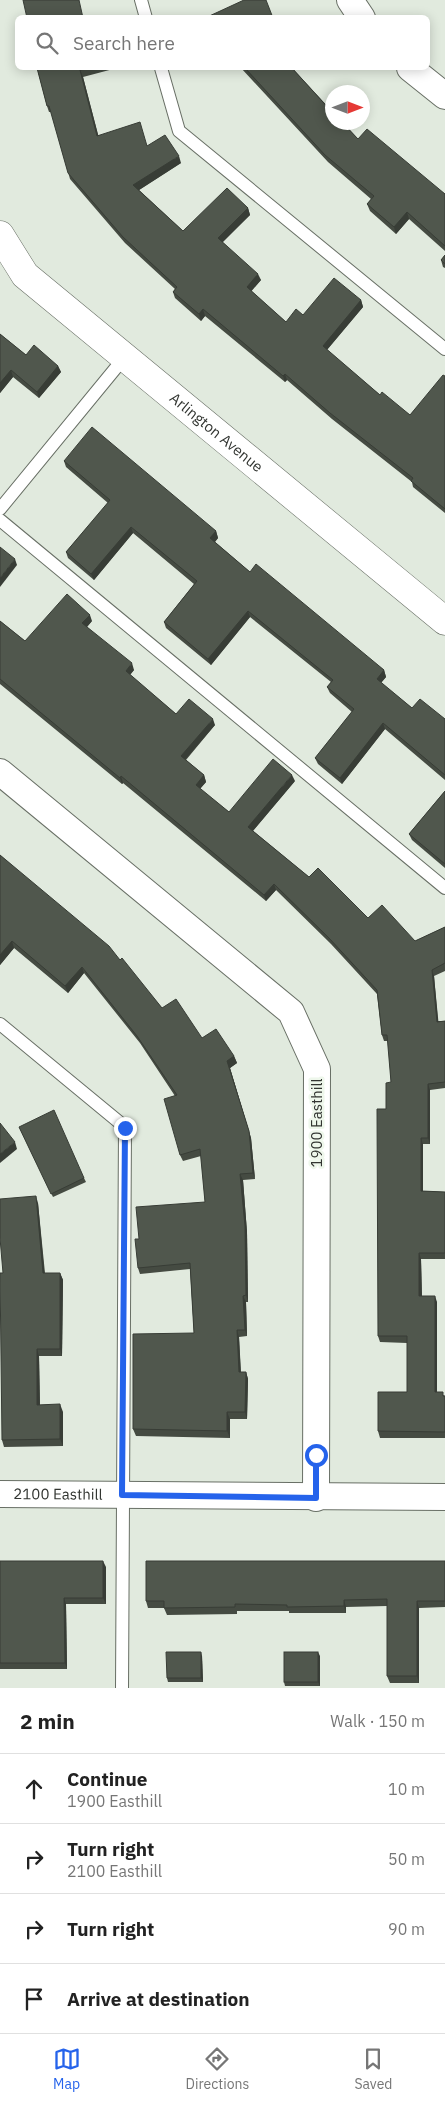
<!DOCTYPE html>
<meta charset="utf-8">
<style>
:root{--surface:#fff;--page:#f2f2f2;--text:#222;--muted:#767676;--line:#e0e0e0;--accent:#2563eb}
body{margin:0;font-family:"IBM Plex Sans",sans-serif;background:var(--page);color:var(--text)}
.compass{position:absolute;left:325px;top:85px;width:45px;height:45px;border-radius:50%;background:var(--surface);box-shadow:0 2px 12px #0003;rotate:90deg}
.stop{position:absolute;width:15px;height:15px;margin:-11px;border:4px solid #2563eb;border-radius:50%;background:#fff}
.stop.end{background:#2563eb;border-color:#fff;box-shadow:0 1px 5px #0008}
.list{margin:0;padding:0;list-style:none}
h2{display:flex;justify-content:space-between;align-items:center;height:65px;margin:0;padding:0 20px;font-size:21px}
h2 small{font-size:16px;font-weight:400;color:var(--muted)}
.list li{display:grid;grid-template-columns:32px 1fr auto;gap:15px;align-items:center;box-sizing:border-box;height:70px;padding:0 20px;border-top:1px solid var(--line)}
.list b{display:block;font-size:19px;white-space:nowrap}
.list p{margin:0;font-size:16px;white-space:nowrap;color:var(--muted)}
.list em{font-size:16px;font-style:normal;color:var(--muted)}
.icon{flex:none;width:28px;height:28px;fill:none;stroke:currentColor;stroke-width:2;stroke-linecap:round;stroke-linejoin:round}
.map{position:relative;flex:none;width:445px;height:1688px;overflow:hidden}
.search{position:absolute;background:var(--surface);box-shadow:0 2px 12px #0003;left:15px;right:15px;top:15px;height:55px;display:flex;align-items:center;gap:12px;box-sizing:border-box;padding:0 18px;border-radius:8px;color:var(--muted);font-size:19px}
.sheet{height:345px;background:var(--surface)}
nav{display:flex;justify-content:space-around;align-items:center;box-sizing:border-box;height:70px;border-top:1px solid var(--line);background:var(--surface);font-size:14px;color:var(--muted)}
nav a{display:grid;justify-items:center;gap:2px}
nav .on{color:var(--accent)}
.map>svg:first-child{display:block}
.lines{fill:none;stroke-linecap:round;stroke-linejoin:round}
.service-casing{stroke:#686f65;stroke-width:14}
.minor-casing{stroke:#686f65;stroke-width:28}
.tertiary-casing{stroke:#686f65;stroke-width:29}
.service{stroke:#fff;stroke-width:12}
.minor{stroke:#fff;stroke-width:26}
.tertiary{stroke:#fff;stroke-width:28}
.wall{fill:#454b42}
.shaded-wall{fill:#383d36}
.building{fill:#50574d;stroke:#383d36}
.route{stroke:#2563eb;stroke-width:6}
.labels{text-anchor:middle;stroke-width:5;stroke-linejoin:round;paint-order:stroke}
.street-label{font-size:15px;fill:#323531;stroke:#eef7eb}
</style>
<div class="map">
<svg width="445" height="1688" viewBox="0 0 445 1688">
<rect width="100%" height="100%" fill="#e1eade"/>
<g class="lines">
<defs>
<g id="service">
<polyline points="141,0 146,18"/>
<polyline points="161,68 179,131 445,349"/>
<polyline points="0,509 124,358"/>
<polyline points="0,520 445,888"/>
<polyline points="0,1024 125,1127 122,1688"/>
</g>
<g id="minor">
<polyline points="350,0 362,18"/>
<polyline points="410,68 445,96"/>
<polyline points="0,772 291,1012 317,1069 316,1498"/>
<path id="s1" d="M0 1494 445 1497"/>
</g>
<g id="tertiary">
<path id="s2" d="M0 235 25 275 445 621"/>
</g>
</defs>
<use href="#service" class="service-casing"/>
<use href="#minor" class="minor-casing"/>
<use href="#tertiary" class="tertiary-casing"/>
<use href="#service" class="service"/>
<use href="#minor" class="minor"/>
<use href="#tertiary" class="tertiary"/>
</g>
<g class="wall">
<polygon points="37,68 117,68 83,77 98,135 148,146 181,163 139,190 183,231 248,208 250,215 222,242 261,280 251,291 286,322 303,315 361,300 363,307 327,350 380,395 410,415 445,376 445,513 413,487 412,482 332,419 287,380 285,382 205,316 201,321 175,298 173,292 175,289 125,243 70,179 51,112 49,112 47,106"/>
<polygon points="241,68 292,68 358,139 445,194 445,251 409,219 396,234 370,211 367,204 371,199 328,162"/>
<polygon points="445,255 445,268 443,267 441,260"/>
<polygon points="0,334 26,355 58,366 61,372 39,398 13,377 0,393"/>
<polygon points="64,461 216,531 218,538 215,542 250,572 384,670 386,677 381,683 412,708 445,719 445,780 385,729 342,784 318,764 315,758 352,712 330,693 327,687 331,682 250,617 211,665 166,628 164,622 194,584 133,533 94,580 68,558 66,552 108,503 66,467"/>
<polygon points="0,621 25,641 92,621 87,627 134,670 130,675 176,714 215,725 186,760 204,775 206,782 200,789 229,812 295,781 253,831 309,877 368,918 415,941 445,927 445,971 434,976 438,1021 445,1021 445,1088 430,1090 430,1144 423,1144 423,1191 445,1192 445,1259 421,1259 422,1296 437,1302 437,1392 445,1396 445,1438 380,1438 378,1431 407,1392 407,1343 380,1342 378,1336 386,1109 391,1082 388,1041 384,1041 382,1035 377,994 331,944 276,890 266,901 123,783 122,784 0,684"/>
<polygon points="445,791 445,868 412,840 409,834"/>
<polygon points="0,855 120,960 162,1008 202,1038 234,1056 237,1063 230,1068 251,1138 255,1179 243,1180 247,1232 248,1302 246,1302 247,1336 239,1337 241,1372 246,1372 248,1379 247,1419 230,1419 230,1438 136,1436 133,1429 194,1333 190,1269 140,1274 138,1268 139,1239 205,1202 201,1156 183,1161 180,1155 175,1096 140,1043 84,973 68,993 14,948 0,965"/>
<polygon points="19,1127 84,1178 86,1182 53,1197"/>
<polygon points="38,1203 45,1273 60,1273 63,1280 62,1356 39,1356 40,1405 63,1412 63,1446 4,1447 2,1440 3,1273"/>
<polygon points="0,1561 106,1567 106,1604 66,1604 67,1669 0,1669 0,1682"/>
<polygon points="445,1561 445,1607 419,1608 419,1683 390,1683 387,1676 387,1606 346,1607 346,1613 289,1613 289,1611 237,1611 237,1614 167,1615 164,1608 148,1608 146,1601"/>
<polygon points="202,1656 203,1682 168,1682 167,1678"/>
<polygon points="320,1656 320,1686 285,1686 284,1682"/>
</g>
<g class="shaded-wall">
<polygon points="80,70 83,77 100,142 97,136"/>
<polygon points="179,156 181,163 136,192 133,185"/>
<polygon points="248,208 250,215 220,245 218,238"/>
<polygon points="407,212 409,219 396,234 394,227"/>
<polygon points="258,274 261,280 249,294 247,287"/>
<polygon points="361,300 363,307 325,352 323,346"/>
<polygon points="203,309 205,316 201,321 199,314"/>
<polygon points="58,366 61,372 39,398 37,392"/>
<polygon points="11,370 13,377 0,393 0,383"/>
<polygon points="285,374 287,380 285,382 283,376"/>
<polygon points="131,527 133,533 94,580 91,574"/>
<polygon points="216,531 218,538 213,544 210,538"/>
<polygon points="15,559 17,565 0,587 0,578"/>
<polygon points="248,611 250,617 211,665 208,659"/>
<polygon points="90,615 92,621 85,629 82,623"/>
<polygon points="132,663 134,670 128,677 126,671"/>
<polygon points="384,670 386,677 379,685 377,679"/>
<polygon points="213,719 215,725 183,762 181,756"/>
<polygon points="383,723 385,729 342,784 340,778"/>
<polygon points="204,775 206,782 198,791 196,785"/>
<polygon points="292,775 295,781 251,833 248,827"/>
<polygon points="121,776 123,783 122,784 120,778"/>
<polygon points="274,884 276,890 266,901 264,895"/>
<polygon points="12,941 14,948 0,965 0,955"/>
<polygon points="82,967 84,973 68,993 65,986"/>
<polygon points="432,970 434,976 439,1028 437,1022"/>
<polygon points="234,1056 237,1063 230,1068 251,1138 255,1179 253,1173 227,1061"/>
<polygon points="428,1084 430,1090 430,1144 428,1138"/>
<polygon points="421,1138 423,1144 423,1198 421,1191"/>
<polygon points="15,1142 17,1149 0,1163 0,1154"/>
<polygon points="240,1174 243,1180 247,1232 248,1302 246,1295"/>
<polygon points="36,1196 38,1203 45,1280 43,1273"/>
<polygon points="419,1253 421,1259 422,1302 419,1296"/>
<polygon points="60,1273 63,1280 62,1356 60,1349"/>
<polygon points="243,1296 246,1302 247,1336 245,1330"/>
<polygon points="435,1296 437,1302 437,1399 435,1392"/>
<polygon points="237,1330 239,1337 241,1379 239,1372"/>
<polygon points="37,1349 39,1356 40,1412 37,1405"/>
<polygon points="246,1372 248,1379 247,1419 245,1412"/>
<polygon points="60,1404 63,1412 63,1446 60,1439"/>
<polygon points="227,1412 230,1419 230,1438 227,1431"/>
<polygon points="103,1561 106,1567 106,1604 103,1598"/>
<polygon points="64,1598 66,1604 67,1669 65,1663"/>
<polygon points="344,1600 346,1607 346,1613 344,1606"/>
<polygon points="417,1601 419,1608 419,1683 417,1676"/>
<polygon points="201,1652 202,1656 203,1682 201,1678"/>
<polygon points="318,1652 320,1656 320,1686 318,1682"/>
</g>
<g class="building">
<polygon points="23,0 79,0 83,18 27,18"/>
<polygon points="244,0 266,0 273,18 205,18"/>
<polygon points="37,68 91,68 80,70 97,136 140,122 147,146 165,135 179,156 133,185 183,231 227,188 248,208 218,238 258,274 247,287 286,322 296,309 303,315 334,278 361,300 323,346 380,395 382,392 410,415 443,375 445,376 445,509 411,481 413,478 330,413 285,374 283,376 203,309 199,314 173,292 177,287 123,237 68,173 49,106 47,106"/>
<polygon points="245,68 292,68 332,112 332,122 342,122 358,139 367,129 445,194 445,246 407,212 394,227 367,204 374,196 325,155"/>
<polygon points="445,255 445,264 441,260"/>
<polygon points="0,334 26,355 34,345 58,366 37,392 11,370 0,383"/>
<polygon points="92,427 216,531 210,538 250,572 256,564 384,670 377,679 412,708 420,699 445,719 445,775 383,723 340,778 315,758 354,709 327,687 333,680 248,611 208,659 164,622 197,581 131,527 91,574 66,552 110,500 64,461"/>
<polygon points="0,547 15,559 0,578"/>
<polygon points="67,594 90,615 82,623 132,663 126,671 176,714 189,699 213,719 181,756 204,775 196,785 229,812 273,759 292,775 248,827 309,877 318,868 368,918 382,905 415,941 445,927 445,963 432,970 437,1022 445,1021 445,1082 428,1084 428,1138 421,1138 421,1191 445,1192 445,1253 419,1253 419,1296 435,1296 435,1392 443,1392 443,1396 445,1396 445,1432 378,1431 378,1392 407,1392 407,1336 378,1336 377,1109 386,1109 386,1083 391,1082 387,1035 382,1035 377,990 329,938 274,884 264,895 121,776 120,778 0,679 0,621 25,641"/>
<polygon points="445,791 445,864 409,834"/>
<polygon points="0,855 109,946 120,960 122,958 162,1008 176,999 202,1038 216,1029 234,1056 227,1061 249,1131 253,1173 240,1174 245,1226 246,1295 243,1296 245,1330 237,1330 239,1372 246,1372 245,1412 227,1412 227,1431 133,1429 133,1334 194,1333 190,1263 138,1268 135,1239 139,1239 136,1207 205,1202 200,1149 180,1155 164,1099 177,1095 137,1036 82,967 65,986 12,941 0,955"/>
<polygon points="54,1110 84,1178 51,1194 19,1127"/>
<polygon points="0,1123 15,1142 0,1154"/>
<polygon points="36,1196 43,1273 60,1273 60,1349 37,1349 37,1405 60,1404 60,1439 2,1440 0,1273 3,1273 0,1238 0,1199"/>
<polygon points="0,1561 103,1561 103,1598 64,1598 65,1663 0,1663"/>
<polygon points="146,1561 445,1561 445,1601 417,1601 417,1676 387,1676 387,1599 344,1600 344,1606 287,1607 287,1605 235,1604 235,1607 164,1608 164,1601 146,1601"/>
<polygon points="166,1652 201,1652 201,1678 167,1678"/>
<rect x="284" y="1652" width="34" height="30"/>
</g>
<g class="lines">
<polyline class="route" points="125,1128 122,1495 316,1498 316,1455"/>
</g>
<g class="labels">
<g class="street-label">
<text dy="5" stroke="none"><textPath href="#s2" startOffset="295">Arlington Avenue</textPath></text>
<text transform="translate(317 1123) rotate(-90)" y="5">1900 Easthill</text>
<text dy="5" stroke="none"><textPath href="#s1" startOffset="58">2100 Easthill</textPath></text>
</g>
</g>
</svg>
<svg class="compass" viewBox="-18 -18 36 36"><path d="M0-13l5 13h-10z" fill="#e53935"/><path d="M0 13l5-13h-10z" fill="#767676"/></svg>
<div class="stop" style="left:316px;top:1455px"></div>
<div class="stop end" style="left:125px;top:1128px"></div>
<div class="search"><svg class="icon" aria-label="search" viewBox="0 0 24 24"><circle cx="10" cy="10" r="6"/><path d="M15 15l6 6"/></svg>Search here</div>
</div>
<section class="sheet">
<h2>2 min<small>Walk · 150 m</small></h2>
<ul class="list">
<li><svg class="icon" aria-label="ahead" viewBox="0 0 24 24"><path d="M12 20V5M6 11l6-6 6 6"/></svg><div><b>Continue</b><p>1900 Easthill</p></div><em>10 m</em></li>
<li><svg class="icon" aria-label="right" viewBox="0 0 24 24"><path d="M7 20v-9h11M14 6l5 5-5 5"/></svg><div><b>Turn right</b><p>2100 Easthill</p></div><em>50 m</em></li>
<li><svg class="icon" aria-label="right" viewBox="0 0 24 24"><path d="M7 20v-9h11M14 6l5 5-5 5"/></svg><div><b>Turn right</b></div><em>90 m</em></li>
<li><svg class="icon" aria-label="arrive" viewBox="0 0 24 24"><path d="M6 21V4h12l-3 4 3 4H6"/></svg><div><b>Arrive at destination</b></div></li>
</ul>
</section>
<nav>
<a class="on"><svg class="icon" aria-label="map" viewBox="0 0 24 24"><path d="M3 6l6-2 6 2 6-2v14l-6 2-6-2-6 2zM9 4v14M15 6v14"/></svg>Map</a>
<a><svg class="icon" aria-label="directions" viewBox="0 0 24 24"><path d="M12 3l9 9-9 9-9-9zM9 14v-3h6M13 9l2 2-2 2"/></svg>Directions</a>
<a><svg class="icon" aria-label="saved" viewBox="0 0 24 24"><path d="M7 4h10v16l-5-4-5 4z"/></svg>Saved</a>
</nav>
